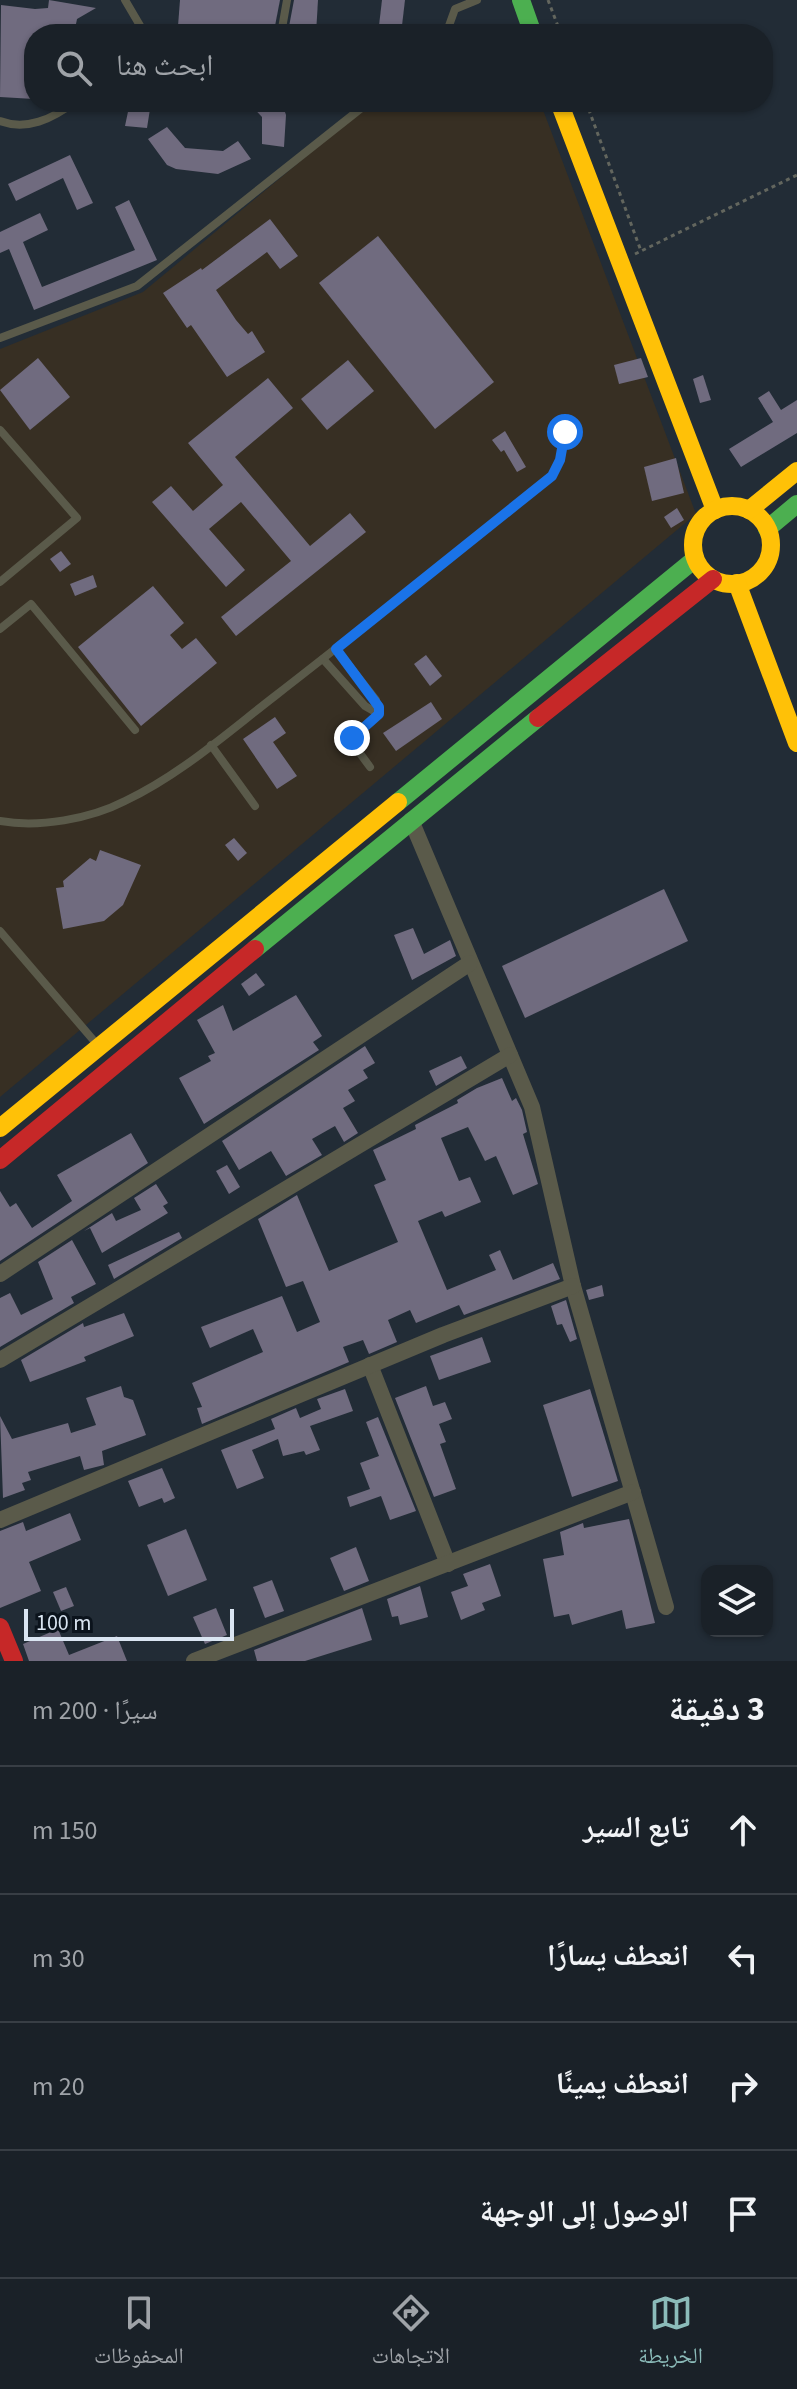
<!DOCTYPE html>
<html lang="ar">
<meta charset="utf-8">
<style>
:root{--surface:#1a2128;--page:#272e34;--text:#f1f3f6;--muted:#9fa3a8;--line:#383e45;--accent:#8bbbb9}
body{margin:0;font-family:"Source Sans 3","Noto Naskh Arabic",sans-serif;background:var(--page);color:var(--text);direction:rtl}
.controls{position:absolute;right:24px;bottom:24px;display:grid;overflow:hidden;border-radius:16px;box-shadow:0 2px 6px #0004}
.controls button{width:72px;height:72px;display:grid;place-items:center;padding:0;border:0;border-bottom:2px solid var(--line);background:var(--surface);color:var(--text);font:40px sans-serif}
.scale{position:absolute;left:24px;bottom:20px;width:210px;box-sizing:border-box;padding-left:8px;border:4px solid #dae5f2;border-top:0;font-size:22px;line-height:28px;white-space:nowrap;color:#dae5f2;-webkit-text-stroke:6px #0b131c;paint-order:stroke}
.stop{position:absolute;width:24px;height:24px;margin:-18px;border:6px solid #1a73e8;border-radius:50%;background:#fff}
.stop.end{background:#1a73e8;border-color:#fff;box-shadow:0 2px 8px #0008}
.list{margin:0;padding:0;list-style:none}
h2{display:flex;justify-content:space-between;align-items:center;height:104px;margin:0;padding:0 32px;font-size:34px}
h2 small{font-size:26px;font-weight:400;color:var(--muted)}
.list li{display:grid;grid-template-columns:52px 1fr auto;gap:24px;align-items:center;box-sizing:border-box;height:128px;padding:0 32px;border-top:2px solid var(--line)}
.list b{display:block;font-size:30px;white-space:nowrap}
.list em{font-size:26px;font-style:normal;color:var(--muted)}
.icon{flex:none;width:44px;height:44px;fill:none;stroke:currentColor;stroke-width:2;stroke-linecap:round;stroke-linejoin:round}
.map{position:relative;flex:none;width:797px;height:1661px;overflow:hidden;direction:ltr}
.search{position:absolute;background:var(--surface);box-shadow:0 2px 6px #0004;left:24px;right:24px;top:24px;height:88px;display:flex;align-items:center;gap:20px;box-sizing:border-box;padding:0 28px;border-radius:32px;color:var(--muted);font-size:30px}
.sheet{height:616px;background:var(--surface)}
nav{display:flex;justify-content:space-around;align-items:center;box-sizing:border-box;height:112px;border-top:2px solid var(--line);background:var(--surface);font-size:22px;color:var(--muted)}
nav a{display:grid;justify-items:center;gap:4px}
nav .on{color:var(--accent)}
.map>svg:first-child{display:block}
.education{fill:#372f23}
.building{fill:#706b7f}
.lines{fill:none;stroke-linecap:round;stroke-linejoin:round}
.path{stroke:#63665e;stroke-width:3;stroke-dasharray:4 4;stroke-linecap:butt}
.lane{stroke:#5a5a4a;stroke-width:8}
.street{stroke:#5a5a4a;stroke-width:16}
.fast{stroke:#4caf50;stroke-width:18}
.slow{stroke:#ffc107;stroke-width:18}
.jam{stroke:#c62828;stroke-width:18}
.route{stroke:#1a73e8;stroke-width:10}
</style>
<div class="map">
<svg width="797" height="1661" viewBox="0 0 797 1661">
<rect width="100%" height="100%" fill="#222c36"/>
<polygon class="education" points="379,102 540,102 696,514 0,1097 0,349 143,292 362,110"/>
<g class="building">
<polygon points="49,0 96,8 77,19 74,34 34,34 34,99 0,97 1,5 35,9 48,8"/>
<polygon points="180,0 280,0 274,31 178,26"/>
<polygon points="294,0 318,0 316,34 288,32"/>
<polygon points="382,0 405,0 401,34 378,34"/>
<polygon points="130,102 155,102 150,109 147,128 125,126"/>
<polygon points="248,102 279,102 283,106 286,115 284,147 262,144 262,117"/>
<polygon points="167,127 185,148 223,151 238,141 251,159 218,174 176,169 167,165 148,139"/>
<polygon points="70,155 93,203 77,210 63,178 16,201 8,184"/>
<polygon points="129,200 157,260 34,310 9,249 0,253 0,232 40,213 48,230 23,242 42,287 135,250 115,207"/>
<polygon points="270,219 298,256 280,269 267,252 216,290 236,320 248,334 252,331 265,352 227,377 191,325 187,328 163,293 201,268 202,270"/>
<polygon points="378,236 494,382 435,429 319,283"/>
<polygon points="38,358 70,397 30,430 0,390"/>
<polygon points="641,358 648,377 619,384 614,365"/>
<polygon points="348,360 374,391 327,430 301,399"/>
<polygon points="703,375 711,400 700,403 693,379"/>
<polygon points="268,378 293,408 235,457 310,546 350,513 366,532 236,636 221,617 291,561 241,502 209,529 245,570 226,587 152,502 171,486 193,511 223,485 188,443"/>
<polygon points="769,391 781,410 797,400 797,433 741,467 729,449 773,422 758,398"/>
<polygon points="505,431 526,467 517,472 504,450 501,452 492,440"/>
<polygon points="676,458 684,493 652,501 644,467"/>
<polygon points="677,508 684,520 671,528 664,517"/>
<polygon points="61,551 71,564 60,572 50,559"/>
<polygon points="93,575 97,587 75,596 70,584"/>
<polygon points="153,586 184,623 170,635 182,649 196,638 217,663 141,726 78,647"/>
<polygon points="426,655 442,676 430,686 414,664"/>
<polygon points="431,702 442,719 396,751 383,733"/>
<polygon points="275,717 286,733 273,742 297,776 277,789 243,739"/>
<polygon points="234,838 247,853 238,861 225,845"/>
<polygon points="100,850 141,865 123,905 104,921 63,929 56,888 64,887 63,881 90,858 96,861"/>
<polygon points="664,889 688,941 525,1018 502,966"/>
<polygon points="413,928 424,954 450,940 456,956 412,980 394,935"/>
<polygon points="256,973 265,985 249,996 241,984"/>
<polygon points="296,995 322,1036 313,1042 319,1050 204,1124 179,1078 211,1061 208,1056 215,1053 197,1020 223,1005 233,1031"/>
<polygon points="365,1046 375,1063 363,1070 368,1078 348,1090 355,1101 343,1108 358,1133 344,1142 335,1126 312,1139 322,1155 286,1176 271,1151 239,1170 222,1141"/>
<polygon points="461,1056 467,1068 436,1086 429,1071"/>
<polygon points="502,1078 512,1101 516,1098 522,1110 527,1132 523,1134 538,1184 513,1195 496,1156 485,1161 468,1127 441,1138 459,1181 470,1177 481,1202 445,1217 442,1211 418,1221 447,1290 496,1270 489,1255 500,1250 513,1280 553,1263 560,1279 464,1315 459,1305 416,1323 410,1310 388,1320 397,1342 369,1354 363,1340 343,1347 349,1362 202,1424 197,1408 202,1407 192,1383 263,1352 253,1329 210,1348 201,1327 282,1296 297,1332 320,1322 303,1281 286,1287 258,1219 297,1195 329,1271 398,1242 374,1185 386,1180 373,1150 416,1129 415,1125 458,1103 457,1100 477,1088"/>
<polygon points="131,1133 148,1163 0,1261 0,1191 10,1207 16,1203 32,1228 72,1201 57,1175"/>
<polygon points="227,1165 240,1187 229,1194 216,1171"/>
<polygon points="156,1184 168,1203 163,1206 168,1213 102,1253 90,1228 84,1231 112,1213 116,1221 141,1210 134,1198"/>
<polygon points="179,1232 182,1238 114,1279 108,1265"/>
<polygon points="72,1240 96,1284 71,1297 74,1303 0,1347 0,1298 10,1293 21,1315 53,1299 38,1262"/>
<polygon points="602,1285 604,1296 589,1300 586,1290"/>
<polygon points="566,1300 577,1339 570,1342 562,1324 557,1325 551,1306"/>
<polygon points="124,1313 134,1336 84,1357 86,1361 30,1382 21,1360 83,1323 84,1327"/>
<polygon points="482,1337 491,1362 439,1380 430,1356"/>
<polygon points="121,1386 124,1397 133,1400 146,1435 102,1451 104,1465 84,1470 80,1456 28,1472 31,1480 22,1483 25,1490 3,1498 0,1416 12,1439 68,1423 71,1433 96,1425 86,1398"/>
<polygon points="426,1386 433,1406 445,1402 452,1419 439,1424 446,1442 440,1444 456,1489 434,1497 395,1398"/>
<polygon points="345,1389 353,1411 310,1426 320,1450 306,1455 304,1451 283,1456 278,1439 252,1450 264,1478 237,1489 221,1450 275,1429 271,1419 296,1408 300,1418 321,1409 317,1399"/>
<polygon points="590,1389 618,1481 572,1497 543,1405"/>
<polygon points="378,1417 416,1511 390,1520 381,1496 350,1507 347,1497 370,1489 360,1463 379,1456 366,1422"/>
<polygon points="162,1468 175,1498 164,1503 162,1498 139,1507 128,1481"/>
<polygon points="70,1513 81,1540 29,1562 41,1591 0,1608 0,1531 23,1522 26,1531"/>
<polygon points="629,1519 655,1623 626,1629 622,1610 572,1625 569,1614 554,1617 543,1559 564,1555 560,1532 583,1523 584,1528"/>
<polygon points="186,1529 207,1580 168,1596 147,1545"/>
<polygon points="356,1547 369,1581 344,1591 330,1558"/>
<polygon points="490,1564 501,1596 482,1603 485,1610 461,1620 451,1592 468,1586 463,1574"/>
<polygon points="272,1580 284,1611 265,1618 253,1587"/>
<polygon points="420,1586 428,1617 400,1625 398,1616 392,1617 387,1599"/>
<polygon points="66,1587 74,1606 61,1611 53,1592"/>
<polygon points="216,1608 227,1635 205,1644 193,1617"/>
<polygon points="362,1608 372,1640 305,1661 257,1661 254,1650"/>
<polygon points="58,1629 69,1655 117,1636 127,1661 29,1661 23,1644"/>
</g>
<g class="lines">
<g class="path">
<polyline points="548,0 561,34"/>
<polyline points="586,102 641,251"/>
<polyline points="635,254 797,175"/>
</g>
<g class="lane">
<polyline points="125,0 145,34"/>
<polyline points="281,34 287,0"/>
<polyline points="446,34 455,9 477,0"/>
<path d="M0 121C26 131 53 119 74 102"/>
<polyline points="0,338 137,286 369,102"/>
<polyline points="0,430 77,518 0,582"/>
<polyline points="0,629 31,604 135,730"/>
<polyline points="336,649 376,700 379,714"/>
<polyline points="323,659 365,706 379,714"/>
<polyline points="211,745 255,806"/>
<polyline points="370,767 351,741 379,714"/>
<path d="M0 821C39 828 90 819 125 801 180 775 227 733 275 696 368 624 460 550 552 476L560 460 565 432"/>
<polyline points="0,931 95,1042"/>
</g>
<g class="street">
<polyline points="411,820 532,1107 573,1286 666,1607"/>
<polyline points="0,1274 470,963"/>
<polyline points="0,1360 510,1055"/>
<polyline points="370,1365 448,1564"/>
<polyline points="0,1520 443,1335 573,1286"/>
<polyline points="194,1661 633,1492"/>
</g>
<g class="fast">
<polyline points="521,0 533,34"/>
<polyline points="767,529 797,504"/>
<polyline points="398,802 695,559"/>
<polyline points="255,949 538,718"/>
</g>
<g class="slow">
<polyline points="559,102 715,510"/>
<circle cx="732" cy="545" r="39"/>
<polyline points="749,510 797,471"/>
<polyline points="737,583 797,743"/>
<polyline points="0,1128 398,802"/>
</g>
<g class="jam">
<polyline points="538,718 713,579"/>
<polyline points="0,1160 255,949"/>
<polyline points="0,1627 14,1661"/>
</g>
</g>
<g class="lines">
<polyline class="route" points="352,738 379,714 379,707 336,649 552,476 560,460 565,432"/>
</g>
</svg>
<div class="controls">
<button><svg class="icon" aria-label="layers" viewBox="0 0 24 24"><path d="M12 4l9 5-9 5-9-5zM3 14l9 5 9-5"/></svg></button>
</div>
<div class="scale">100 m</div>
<div class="stop" style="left:565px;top:432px"></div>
<div class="stop end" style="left:352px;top:738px"></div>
<div class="search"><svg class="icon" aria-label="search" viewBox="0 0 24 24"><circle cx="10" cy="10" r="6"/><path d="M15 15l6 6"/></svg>ابحث هنا</div>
</div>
<section class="sheet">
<h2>3 دقيقة<small>سيرًا · 200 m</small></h2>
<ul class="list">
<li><svg class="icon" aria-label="ahead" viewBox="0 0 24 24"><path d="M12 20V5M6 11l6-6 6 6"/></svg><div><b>تابع السير</b></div><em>150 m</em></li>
<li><svg class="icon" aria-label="left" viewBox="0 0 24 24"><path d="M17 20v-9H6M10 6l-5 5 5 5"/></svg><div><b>انعطف يسارًا</b></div><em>30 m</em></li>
<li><svg class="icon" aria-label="right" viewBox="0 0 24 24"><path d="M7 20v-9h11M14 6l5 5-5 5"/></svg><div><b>انعطف يمينًا</b></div><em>20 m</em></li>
<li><svg class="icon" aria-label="arrive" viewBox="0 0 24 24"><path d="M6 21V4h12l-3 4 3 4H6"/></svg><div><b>الوصول إلى الوجهة</b></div></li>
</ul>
</section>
<nav>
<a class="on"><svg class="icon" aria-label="map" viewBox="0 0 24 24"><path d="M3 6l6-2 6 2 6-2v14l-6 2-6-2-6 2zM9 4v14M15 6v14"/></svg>الخريطة</a>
<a><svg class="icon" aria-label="directions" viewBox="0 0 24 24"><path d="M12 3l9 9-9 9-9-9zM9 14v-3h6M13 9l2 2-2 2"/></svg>الاتجاهات</a>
<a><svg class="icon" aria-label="saved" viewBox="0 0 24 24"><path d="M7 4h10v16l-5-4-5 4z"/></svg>المحفوظات</a>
</nav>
